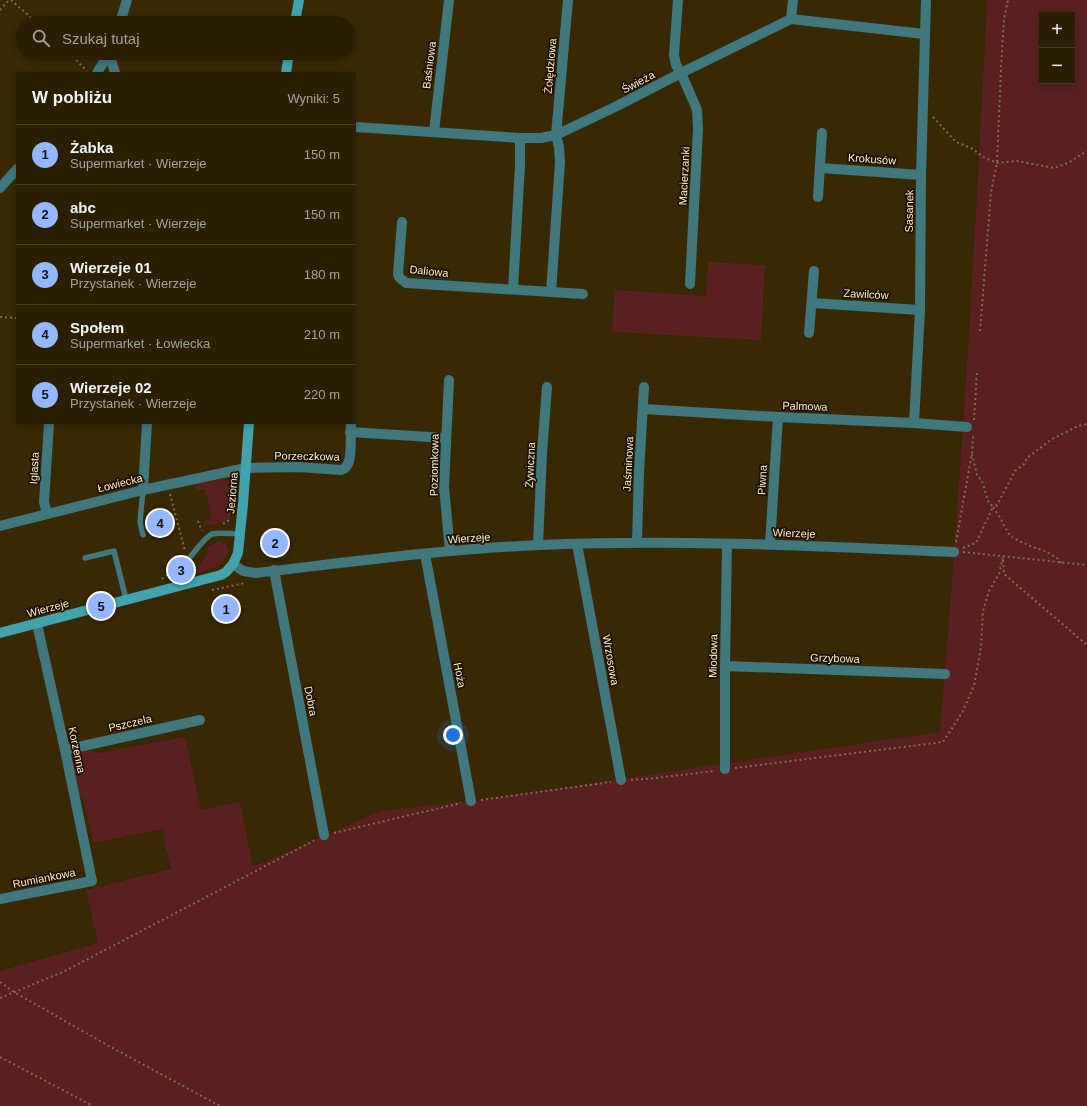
<!DOCTYPE html>
<html lang="pl">
<meta charset="utf-8">
<style>
:root{--surface:#2a1e03;--page:#362b12;--text:#f1f3f6;--muted:#a5a29a;--line:#463c25;--accent:#94b7fd}
body{margin:0;font-family:Helvetica,sans-serif;background:var(--page);color:var(--text)}
.controls{position:absolute;right:12px;top:12px;display:grid;overflow:hidden;border-radius:0px;box-shadow:0 2px 6px #0003}
.controls button{width:36px;height:36px;display:grid;place-items:center;padding:0;border:0;border-bottom:1px solid var(--line);background:var(--surface);color:var(--text);font:20px sans-serif}
.you{position:absolute;left:453px;top:735px;width:14px;height:14px;margin:-10px;border:3px solid #fff;border-radius:50%;background:#1a73e8;box-shadow:0 0 0 6px #1a73e833}
.badge{display:grid;place-items:center;width:26px;height:26px;border-radius:50%;background:var(--accent);color:#111;font-size:13px;font-weight:700}
.pin{position:absolute;translate:-50% -50%;border:2px solid #fff;box-shadow:0 1px 4px #0006}
.list{margin:0;padding:0;list-style:none}
h2{display:flex;justify-content:space-between;align-items:center;height:52px;margin:0;padding:0 16px;font-size:17px}
h2 small{font-size:13px;font-weight:400;color:var(--muted)}
.list li{display:grid;grid-template-columns:26px 1fr auto;gap:12px;align-items:center;box-sizing:border-box;height:60px;padding:0 16px;border-top:1px solid var(--line)}
.list b{display:block;font-size:15px;white-space:nowrap}
.list p{margin:0;font-size:13px;white-space:nowrap;color:var(--muted)}
.list em{font-size:13px;font-style:normal;color:var(--muted)}
.icon{flex:none;width:22px;height:22px;fill:none;stroke:currentColor;stroke-width:2;stroke-linecap:round;stroke-linejoin:round}
.map{position:relative;flex:none;width:1087px;height:1106px;overflow:hidden}
.search{position:absolute;background:var(--surface);box-shadow:0 2px 6px #0003;left:16px;top:16px;width:340px;height:44px;display:flex;align-items:center;gap:10px;box-sizing:border-box;padding:0 14px;border-radius:22px;color:var(--muted);font-size:15px}
.panel{position:absolute;background:var(--surface);box-shadow:0 2px 6px #0003;left:16px;top:72px;width:340px;height:352px;border-radius:0px}
.map>svg:first-child{display:block}
.green{fill:#59201f;fill-rule:evenodd}
.lines{fill:none;stroke-linecap:round;stroke-linejoin:round}
.path{stroke:#7f6f4c;stroke-width:2;stroke-dasharray:2 3;stroke-linecap:butt}
.lane{stroke:#40787e;stroke-width:5.5}
.street{stroke:#40787e;stroke-width:10}
.secondary{stroke:#42a3ad;stroke-width:10}
.labels{text-anchor:middle;stroke-width:3.5;stroke-linejoin:round;paint-order:stroke}
.street-label{font-size:11px;fill:#feeecd;stroke:#1d1100}
</style>
<div class="map">
<svg width="1087" height="1106" viewBox="0 0 1087 1106">
<rect width="100%" height="100%" fill="#382804"/>
<g class="green">
<path d="M987 0H1087V1106H0V971L98 943 86 890 171 869 162 829 93 843 83 799 78 794 71 758C78 748 88 749 97 753L185 737 201 810 240 802 253 867 380 811 471 801 940 732C945 672 950 612 954 552 968 368 978 184 987 0ZM1042 15H1072V81H1042Z"/>
<polygon points="708,262 765,265 761,340 612,332 615,290 706,296"/>
<path d="M221 478V481L230 480 235 483V486C234 498 236 520 221 523 216 525 210 524 205 526L203 521 212 519 205 489 196 491V486L198 483Z"/>
<path d="M219 542 225 543C234 553 222 566 212 569 205 572 197 573 190 575L189 572 195 571 208 553V547L214 543Z"/>
</g>
<g class="lines">
<g class="path">
<polyline points="11,0 37,23"/>
<polyline points="0,10 9,0"/>
<polyline points="69,53 87,71"/>
<polyline points="933,117 956,142 971,148 985,158 997,163 1017,161 1054,168 1068,163 1087,151"/>
<polyline points="0,317 17,318"/>
<polyline points="980,331 991,192 997,163 1001,68 1004,19 1008,0"/>
<polyline points="974,420 977,371"/>
<polyline points="170,494 185,551"/>
<polyline points="198,521 202,531"/>
<polyline points="223,524 231,519"/>
<polyline points="956,542 972,453 973,436"/>
<polyline points="963,548 976,543 993,507 988,501 982,481 977,475 972,454"/>
<polyline points="963,552 1087,565"/>
<polyline points="1003,560 1004,574 1087,645"/>
<polyline points="1061,563 1057,558 1043,550 1032,547 1019,541 1010,536 999,516 993,507 997,505 1015,471 1024,464 1027,458 1052,439 1078,426 1087,424"/>
<polyline points="162,579 166,576 173,566"/>
<polyline points="212,590 245,583"/>
<polyline points="735,768 943,742 962,713 974,686 981,647 983,611 989,591 999,574 1003,557"/>
<polyline points="631,780 656,778 714,771"/>
<polyline points="481,800 611,782"/>
<polyline points="334,833 461,803"/>
<polyline points="0,982 14,992 107,1045 220,1106"/>
<polyline points="0,998 63,972 315,840"/>
<polyline points="0,1057 93,1106"/>
</g>
<g class="lane">
<polyline points="143,490 140,522 143,535"/>
<polyline points="85,558 114,551 126,599"/>
<path d="M181 585C181 580 179 574 182 570 185 563 205 537 212 534 220 532 231 534 240 534"/>
</g>
<g class="street">
<polyline points="678,0 674,55 676,65 681,73 695,105 697,110 698,129 690,284"/>
<polyline points="791,19 793,0"/>
<polyline points="120,23 127,0"/>
<polyline points="109,53 115,73"/>
<polyline points="97,73 109,53"/>
<polyline points="355,127 520,138 541,138 556,135 617,106 681,73 791,19 924,34"/>
<polyline points="434,132 449,0"/>
<polyline points="820,168 921,175"/>
<polyline points="0,188 17,169"/>
<polyline points="818,197 822,133"/>
<polyline points="402,222 398,274 399,277 406,283 583,294"/>
<polyline points="513,289 520,165 520,138"/>
<polyline points="551,292 560,162 559,147 556,135 568,0"/>
<polyline points="812,303 920,310"/>
<polyline points="809,333 814,271"/>
<polyline points="449,380 444,487 450,551"/>
<polyline points="643,409 778,417 914,423 967,427"/>
<polyline points="914,423 920,310 921,175 926,0"/>
<polyline points="350,432 446,438"/>
<polyline points="143,490 147,423"/>
<polyline points="47,514 44,502 49,423"/>
<path d="M0 526 143 490 246 468 299 467 341 470C343 469 344 470 346 467 353 460 350 433 351 423"/>
<polyline points="637,542 639,472 644,387"/>
<polyline points="577,544 621,780"/>
<polyline points="770,544 778,417"/>
<polyline points="538,545 542,453 547,387"/>
<polyline points="425,554 471,801"/>
<path d="M233 564 243 571 256 573C351 562 445 549 540 545 678 539 816 546 954 552"/>
<polyline points="274,570 324,835"/>
<polyline points="725,666 945,674"/>
<polyline points="65,750 200,720"/>
<polyline points="725,769 725,666 727,544"/>
<polyline points="0,899 92,881 65,750 37,624"/>
</g>
<g class="secondary">
<polyline points="295,23 299,0"/>
<polyline points="286,73 289,53"/>
<polyline points="0,633 221,575 226,572 233,564 238,553 243,504 249,423"/>
</g>
</g>
<g class="labels">
<g class="street-label">
<text transform="translate(429 65) rotate(-83)" y="4">Baśniowa</text>
<text transform="translate(550 66) rotate(-85)" y="4">Żołędziowa</text>
<text transform="translate(638 82) rotate(-28)" y="4">Świeża</text>
<text transform="translate(872 159) rotate(4)" y="4">Krokusów</text>
<text transform="translate(684 176) rotate(-87)" y="4">Macierzanki</text>
<text transform="translate(909 211) rotate(-89)" y="4">Sasanek</text>
<text transform="translate(429 271) rotate(6)" y="4">Daliowa</text>
<text transform="translate(866 294) rotate(3)" y="4">Zawilców</text>
<text transform="translate(805 406) rotate(2)" y="4">Palmowa</text>
<text transform="translate(307 456) rotate(1)" y="4">Porzeczkowa</text>
<text transform="translate(628 464) rotate(-87)" y="4">Jaśminowa</text>
<text transform="translate(434 465) rotate(-89)" y="4">Poziomkowa</text>
<text transform="translate(530 465) rotate(-87)" y="4">Żywiczna</text>
<text transform="translate(34 468) rotate(-87)" y="4">Iglasta</text>
<text transform="translate(762 480) rotate(-87)" y="4">Piwna</text>
<text transform="translate(120 483) rotate(-14)" y="4">Łowiecka</text>
<text transform="translate(232 493) rotate(-85)" y="4">Jeziorna</text>
<text transform="translate(794 533) rotate(2)" y="4">Wierzeje</text>
<text transform="translate(469 538) rotate(-4)" y="4">Wierzeje</text>
<text transform="translate(48 608) rotate(-15)" y="4">Wierzeje</text>
<text transform="translate(713 656) rotate(-89)" y="4">Miodowa</text>
<text transform="translate(835 658) rotate(2)" y="4">Grzybowa</text>
<text transform="translate(611 660) rotate(80)" y="4">Wrzosowa</text>
<text transform="translate(460 675) rotate(79)" y="4">Hoża</text>
<text transform="translate(311 701) rotate(79)" y="4">Dobra</text>
<text transform="translate(130 723) rotate(-13)" y="4">Pszczela</text>
<text transform="translate(77 750) rotate(78)" y="4">Korzenna</text>
<text transform="translate(44 878) rotate(-11)" y="4">Rumiankowa</text>
</g>
</g>
</svg>
<div class="controls">
<button>+</button>
<button>−</button>
</div>
<div class="you"></div>
<div class="pin badge" style="left:226px;top:609px">1</div>
<div class="pin badge" style="left:275px;top:543px">2</div>
<div class="pin badge" style="left:181px;top:570px">3</div>
<div class="pin badge" style="left:160px;top:523px">4</div>
<div class="pin badge" style="left:101px;top:606px">5</div>
<div class="search"><svg class="icon" aria-label="search" viewBox="0 0 24 24"><circle cx="10" cy="10" r="6"/><path d="M15 15l6 6"/></svg>Szukaj tutaj</div>
<section class="panel">
<h2>W pobliżu<small>Wyniki: 5</small></h2>
<ul class="list">
<li><span class="badge">1</span><div><b>Żabka</b><p>Supermarket · Wierzeje</p></div><em>150 m</em></li>
<li><span class="badge">2</span><div><b>abc</b><p>Supermarket · Wierzeje</p></div><em>150 m</em></li>
<li><span class="badge">3</span><div><b>Wierzeje 01</b><p>Przystanek · Wierzeje</p></div><em>180 m</em></li>
<li><span class="badge">4</span><div><b>Społem</b><p>Supermarket · Łowiecka</p></div><em>210 m</em></li>
<li><span class="badge">5</span><div><b>Wierzeje 02</b><p>Przystanek · Wierzeje</p></div><em>220 m</em></li>
</ul>
</section>
</div>
